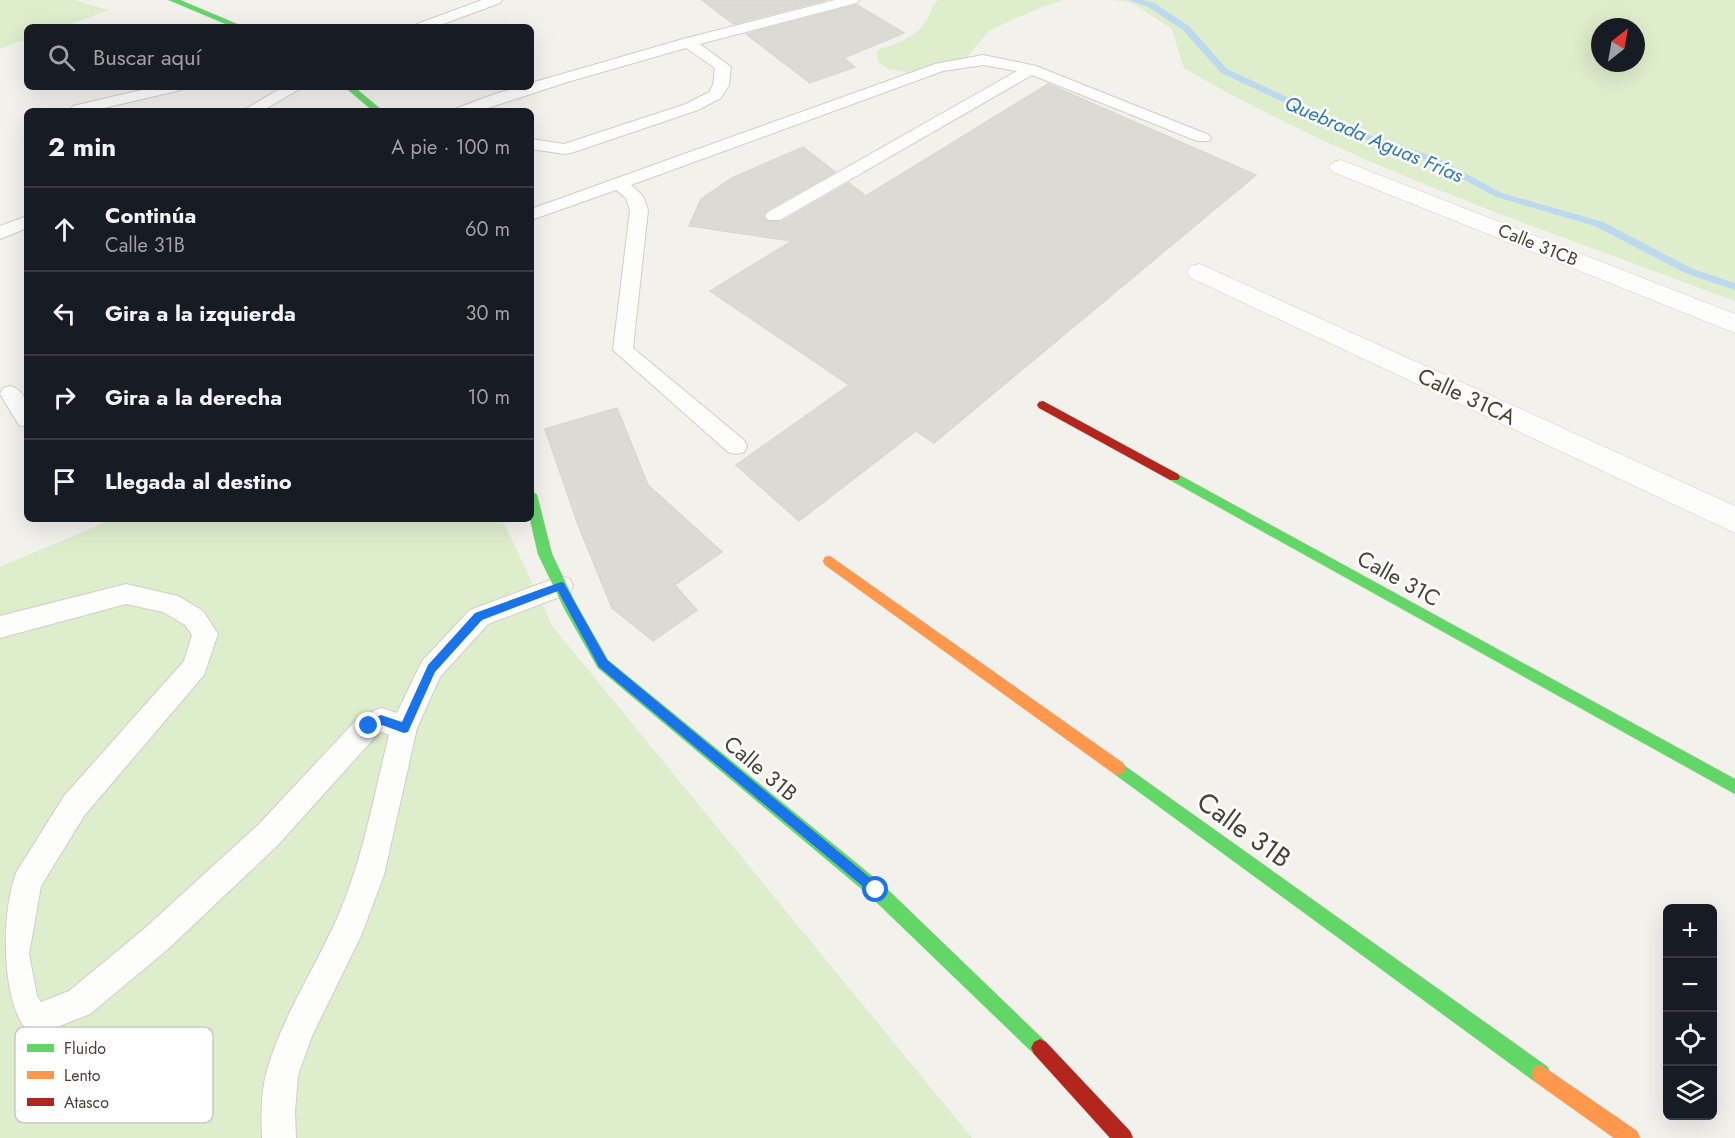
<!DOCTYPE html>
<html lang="es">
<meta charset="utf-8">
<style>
:root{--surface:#171b24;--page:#20242c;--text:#f1f3f6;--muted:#9ea1a6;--line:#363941}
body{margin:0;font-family:Jost,sans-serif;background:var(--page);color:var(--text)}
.controls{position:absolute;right:18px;bottom:18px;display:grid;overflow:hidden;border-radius:9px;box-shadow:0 6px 24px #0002}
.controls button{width:54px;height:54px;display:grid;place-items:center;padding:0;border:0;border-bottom:2px solid var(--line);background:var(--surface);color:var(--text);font:30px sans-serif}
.compass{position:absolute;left:1591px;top:18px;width:54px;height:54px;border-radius:50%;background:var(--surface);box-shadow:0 6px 24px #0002;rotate:31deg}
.stop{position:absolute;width:18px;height:18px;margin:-14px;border:4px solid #1a73e8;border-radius:50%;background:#fff}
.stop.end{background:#1a73e8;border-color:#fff;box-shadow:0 2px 6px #0008}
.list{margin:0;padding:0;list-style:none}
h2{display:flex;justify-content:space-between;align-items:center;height:78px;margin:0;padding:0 24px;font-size:26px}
h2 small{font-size:20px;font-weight:400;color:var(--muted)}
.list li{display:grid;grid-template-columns:39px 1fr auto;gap:18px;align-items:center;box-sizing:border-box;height:84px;padding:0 24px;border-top:2px solid var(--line)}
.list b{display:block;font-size:22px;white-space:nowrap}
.list p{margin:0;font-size:20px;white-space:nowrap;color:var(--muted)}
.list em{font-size:20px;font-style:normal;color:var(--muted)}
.icon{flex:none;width:33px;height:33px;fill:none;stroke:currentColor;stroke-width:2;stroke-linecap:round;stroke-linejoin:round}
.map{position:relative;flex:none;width:1735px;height:1138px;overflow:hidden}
.search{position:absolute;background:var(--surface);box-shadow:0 6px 24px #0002;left:24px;top:24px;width:510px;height:66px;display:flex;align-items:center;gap:15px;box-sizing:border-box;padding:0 21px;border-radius:9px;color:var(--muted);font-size:22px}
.panel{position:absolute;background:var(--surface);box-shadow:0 6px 24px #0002;left:24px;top:108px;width:510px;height:414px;border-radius:9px}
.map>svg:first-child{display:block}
.green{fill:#deedcc;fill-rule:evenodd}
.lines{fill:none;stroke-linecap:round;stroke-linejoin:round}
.stream{fill:#bcd9f0;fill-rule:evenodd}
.building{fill:#dcdad4;stroke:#dad8d2;stroke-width:1.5}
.lane-casing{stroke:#d0cec9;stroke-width:2}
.street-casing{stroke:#d0cec9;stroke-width:1}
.fast-casing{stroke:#d2cec3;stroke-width:1}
.slow-casing{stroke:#d2cec3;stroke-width:1}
.jam-casing{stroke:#d2cec3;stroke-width:1}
.lane{fill:#fdfdfc;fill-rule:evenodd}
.street{fill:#fdfdfc;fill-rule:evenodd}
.fast{fill:#63d668;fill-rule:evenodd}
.slow{fill:#ff974d;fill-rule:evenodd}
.jam{fill:#b3261e;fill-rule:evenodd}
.route{fill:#1a73e8}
.labels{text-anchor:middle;stroke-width:5;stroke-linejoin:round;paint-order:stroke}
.far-street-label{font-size:18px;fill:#494337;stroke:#fff}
.far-water-label{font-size:20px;font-style:italic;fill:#2d77b9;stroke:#fff}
.street-label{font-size:22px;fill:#494337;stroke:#fff}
.near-street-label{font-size:27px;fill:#494337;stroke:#fff}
.key{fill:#fff;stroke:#c8c7c3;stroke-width:1.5}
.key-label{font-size:16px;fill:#494337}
</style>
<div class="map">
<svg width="1735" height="1138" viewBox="0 0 1735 1138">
<rect width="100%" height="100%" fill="#f2f1ec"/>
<g class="green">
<polygon points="0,0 73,0 109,10 62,27 27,27 27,39 0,49"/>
<path d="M939 0H1064L1044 6 990 30 967 57 910 73 888 69 878 62 877 50C897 45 919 36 929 16 932 9 932 4 939 0Z"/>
<path d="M1113 0H1735V301C1549 231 1356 169 1184 68L1171 28 1130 2ZM1600 27H1636V63H1600Z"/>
<polygon points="113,519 502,519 553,627 972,1138 0,1138 0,567"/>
</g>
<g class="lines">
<polygon class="stream" points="1129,0 1142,0 1154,3 1189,26 1227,69 1304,105 1339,125 1435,157 1502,193 1603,222 1693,269 1735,283 1735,290 1685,273 1595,226 1496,197 1429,161 1333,129 1298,109 1221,73 1183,30 1148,7"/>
</g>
<g class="building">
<polygon points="702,0 826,0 733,24"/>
<polygon points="857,5 904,33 844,58 855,67 810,83 746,34"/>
<polygon points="1048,84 1256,175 934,443 916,431 799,521 736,465 849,385 710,291 792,241 689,226 701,199 732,178 803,147 835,172 767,210 763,216 766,221 781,222 849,183 866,196"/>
<polygon points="617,408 648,485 722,552 675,585 697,610 653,641 612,608 577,522 545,429"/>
</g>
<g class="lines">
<defs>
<g id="lane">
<polygon points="482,0 502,0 500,3 435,27 415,27 417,24"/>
<path d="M835 0H859L857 3 700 44 731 67 729 85 721 98 698 110 571 153 565 154 531 149V139L564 144 686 104 709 92 713 85 715 68 686 48 564 83 479 111H455L457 108C481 100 506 87 531 87V83L683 39Z"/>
<polygon points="983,55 1036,66 1209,135 1211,138 1209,141 1197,141 1032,75 780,220 768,220 765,216 768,212 1017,71 983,65 943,71 631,185 643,196 648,210 633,348 744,440 747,446 744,452 736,454 728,452 613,350 630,210 626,198 616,190 531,220 531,209 935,64"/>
<polygon points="154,87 183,87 181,90 91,111 72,111 71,109 73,106"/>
<polygon points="283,87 303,87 262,111 242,111"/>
<polygon points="27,216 27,228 0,239 0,226"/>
<path d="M10 386C29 391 27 410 27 427L19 425 0 394 3 388Z"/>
<path d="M561 576 570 579 573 586 570 593 488 624 440 677 417 728 384 875 361 936 312 1036 298 1075 295 1112 296 1138H262C261 1117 261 1094 266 1074 281 1018 315 969 338 916 363 859 374 795 389 735L382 732 377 735 278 845 167 950 90 1014 34 1036C0 1016 0 910 17 871L64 796 184 661 192 635 185 625 163 612 126 604 0 638V616L126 584 178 596 203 611 218 634 204 675 84 816 41 886 29 954 37 996 41 1002 69 991 145 928 258 825 359 717 381 708 397 713 422 661 470 610Z"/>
</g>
<g id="street">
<polygon points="1341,160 1735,314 1735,333 1333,172 1329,167 1333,162"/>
<polygon points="1200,264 1735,506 1735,533 1191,278 1187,272 1191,266"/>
</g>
<g id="fast">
<polygon points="169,0 180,0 244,27 233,27"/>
<polygon points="345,87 354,87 383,111 373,111"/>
<polygon points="1174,472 1735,779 1735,794 1170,480 1168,477"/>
<polygon points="531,490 537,495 552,554 575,602 608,660 882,884 1046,1042 1049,1048 1046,1054 1040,1057 1034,1054 870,896 598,668 565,610 538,554 530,519"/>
<polygon points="1118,761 1548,1067 1550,1074 1548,1081 1541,1083 1534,1081 1113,773 1110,768 1113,763"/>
</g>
<g id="slow">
<polygon points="830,556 1123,763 1126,768 1123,773 1118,775 1113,773 825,565 823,561 825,557"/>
<polygon points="1541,1065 1637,1131 1640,1138 1614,1138 1534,1081 1532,1074 1534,1067"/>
</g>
<g id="jam">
<polygon points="1043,401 1178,474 1180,477 1178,480 1170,480 1039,408 1037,405 1039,402"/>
<polygon points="1040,1039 1046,1042 1130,1131 1133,1138 1110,1138 1034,1054 1031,1048 1034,1042"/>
</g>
</defs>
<use href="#lane" class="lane-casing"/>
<use href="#street" class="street-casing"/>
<use href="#fast" class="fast-casing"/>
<use href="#slow" class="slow-casing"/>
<use href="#jam" class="jam-casing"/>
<use href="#lane" class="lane"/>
<use href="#street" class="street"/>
<use href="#fast" class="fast"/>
<use href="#slow" class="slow"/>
<use href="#jam" class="jam"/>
</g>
<polygon class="route" points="561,582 564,583 607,660 880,886 880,894 872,894 599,667 558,591 482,620 435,672 408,732 404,733 382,725 369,731 365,729 365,722 381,715 402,722 428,665 475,613"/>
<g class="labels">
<g class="far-street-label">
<text transform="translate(1538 245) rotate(22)" y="6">Calle 31CB</text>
</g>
<g class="far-water-label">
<text transform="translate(1374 139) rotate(23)" y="7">Quebrada Aguas Frías</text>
</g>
<g class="street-label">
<text transform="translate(1467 396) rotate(25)" y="8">Calle 31CA</text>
<text transform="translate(1399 578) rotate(29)" y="8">Calle 31C</text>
<text transform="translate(761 768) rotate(40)" y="8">Calle 31B</text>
</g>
<g class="near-street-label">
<text transform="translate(1244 830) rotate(36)" y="9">Calle 31B</text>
</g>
</g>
<rect x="15" y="1027" width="198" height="96" rx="9" class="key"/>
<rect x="27" y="1044" width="27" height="8" fill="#63d668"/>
<rect x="27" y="1071" width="27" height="8" fill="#ff974d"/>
<rect x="27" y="1098" width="27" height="8" fill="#b3261e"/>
<g class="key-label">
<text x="64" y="1054">Fluido</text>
<text x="64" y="1081">Lento</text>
<text x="64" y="1108">Atasco</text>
</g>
</svg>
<div class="controls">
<button>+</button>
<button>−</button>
<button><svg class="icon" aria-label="locate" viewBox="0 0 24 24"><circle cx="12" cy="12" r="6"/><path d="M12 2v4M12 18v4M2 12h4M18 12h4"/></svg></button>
<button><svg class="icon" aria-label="layers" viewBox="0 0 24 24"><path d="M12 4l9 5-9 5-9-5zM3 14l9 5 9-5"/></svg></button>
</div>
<svg class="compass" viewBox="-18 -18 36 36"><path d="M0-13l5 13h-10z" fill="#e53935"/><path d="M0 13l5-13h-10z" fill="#9ea1a6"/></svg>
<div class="stop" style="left:876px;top:890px"></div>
<div class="stop end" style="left:369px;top:726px"></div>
<div class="search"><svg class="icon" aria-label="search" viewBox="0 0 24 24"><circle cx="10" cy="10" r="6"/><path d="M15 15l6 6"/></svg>Buscar aquí</div>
<section class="panel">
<h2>2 min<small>A pie · 100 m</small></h2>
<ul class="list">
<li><svg class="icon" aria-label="ahead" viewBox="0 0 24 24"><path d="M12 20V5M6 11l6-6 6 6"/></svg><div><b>Continúa</b><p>Calle 31B</p></div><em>60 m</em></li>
<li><svg class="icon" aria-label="left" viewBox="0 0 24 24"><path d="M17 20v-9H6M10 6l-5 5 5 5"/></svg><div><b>Gira a la izquierda</b></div><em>30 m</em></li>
<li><svg class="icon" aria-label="right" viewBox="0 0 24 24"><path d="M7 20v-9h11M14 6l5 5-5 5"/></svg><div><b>Gira a la derecha</b></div><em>10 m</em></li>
<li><svg class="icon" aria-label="arrive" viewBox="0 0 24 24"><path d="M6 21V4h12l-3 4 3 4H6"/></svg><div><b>Llegada al destino</b></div></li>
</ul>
</section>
</div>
